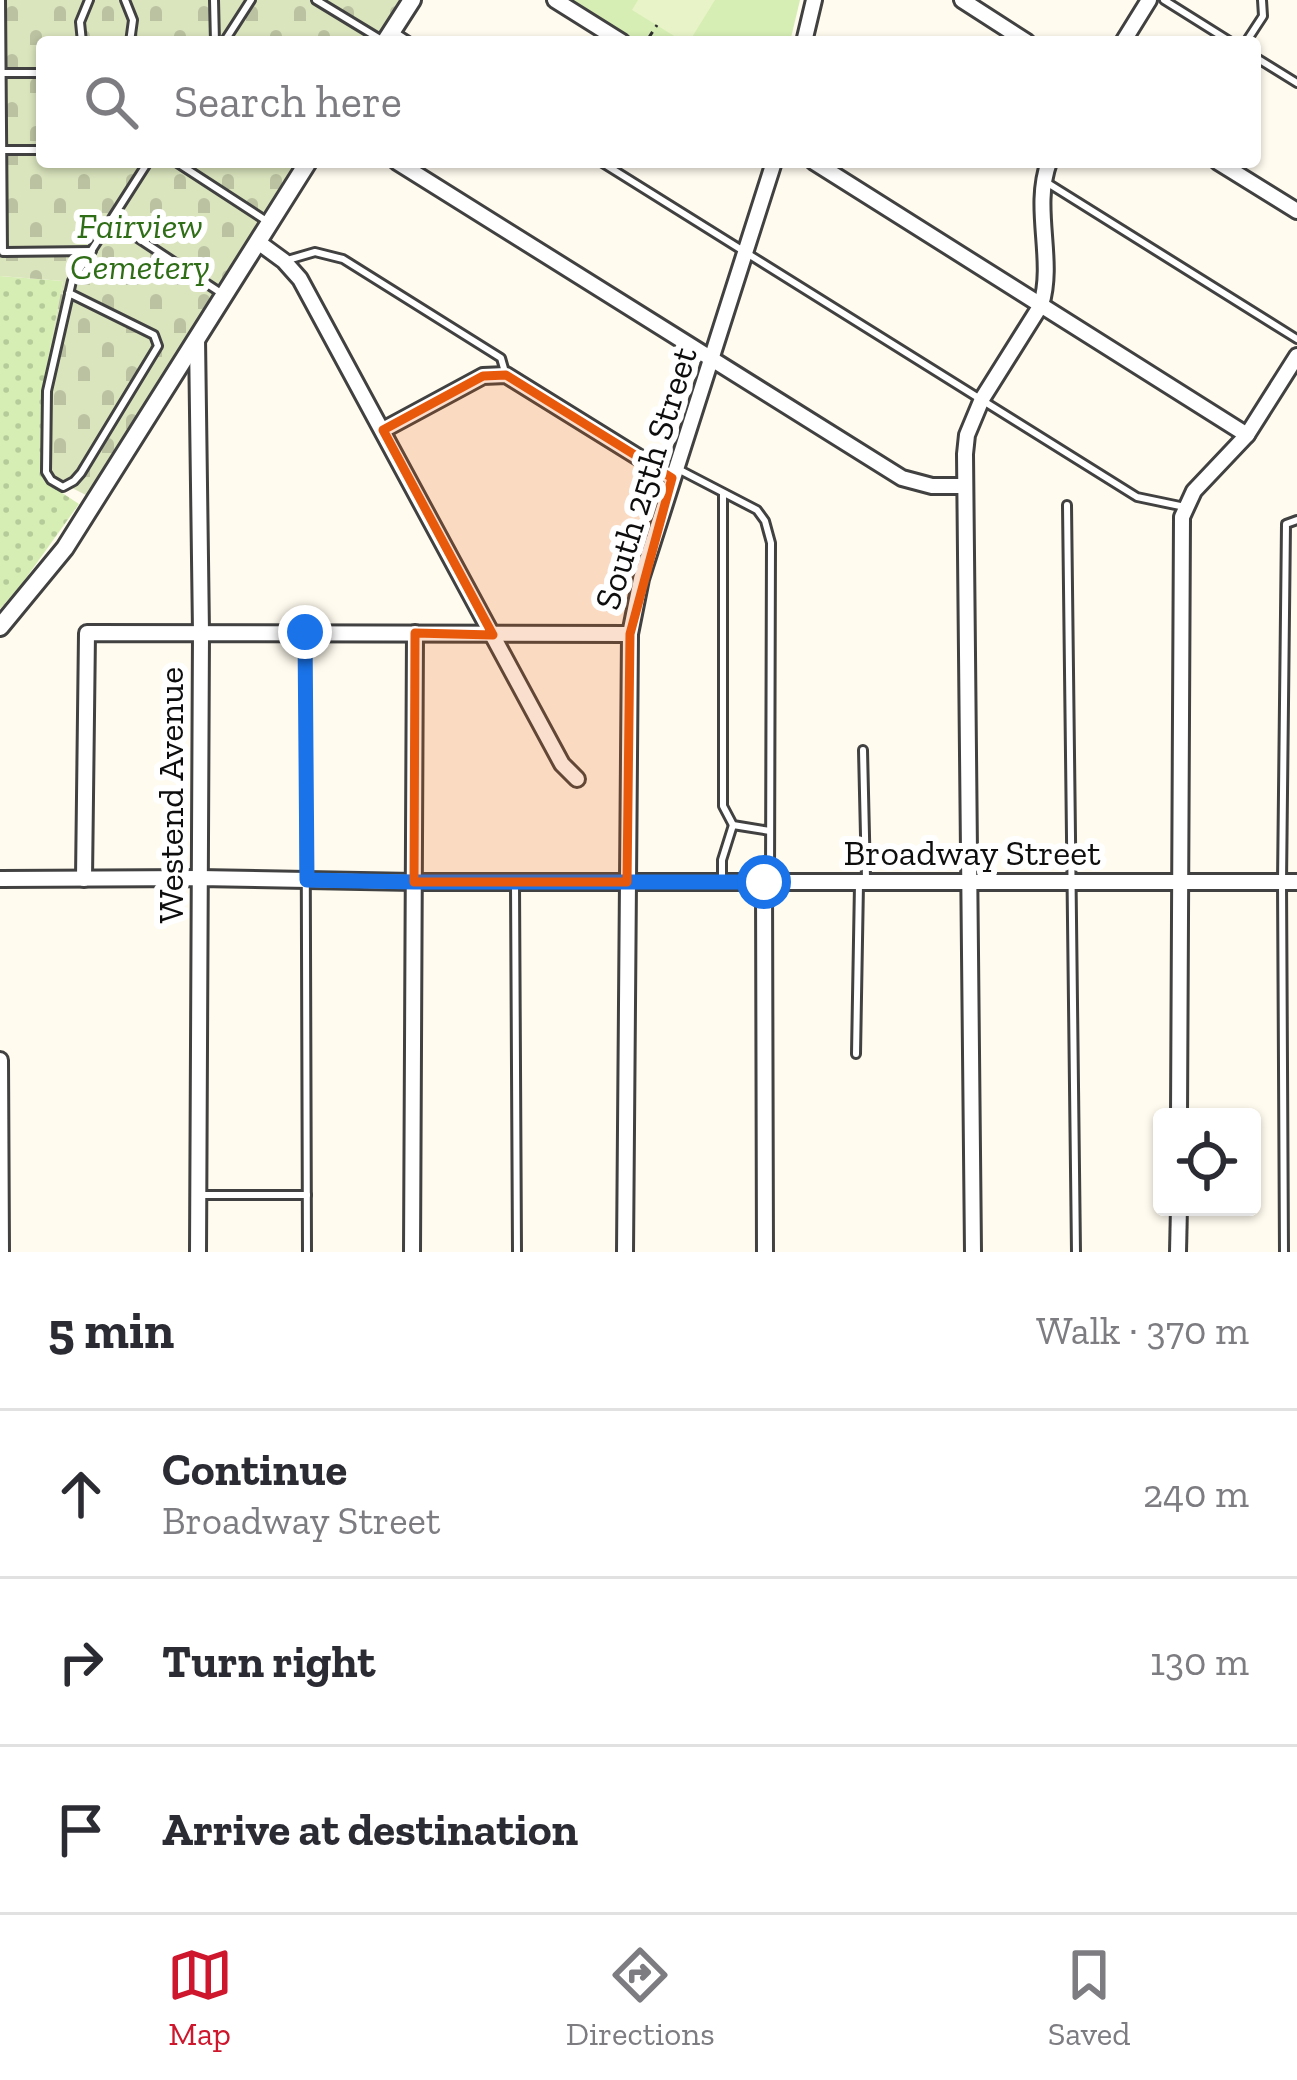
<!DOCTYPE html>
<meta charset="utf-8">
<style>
:root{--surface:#fff;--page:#f2f2f3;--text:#2b2b33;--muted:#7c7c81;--line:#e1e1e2;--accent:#ce162c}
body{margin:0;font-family:"Zilla Slab",serif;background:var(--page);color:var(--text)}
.controls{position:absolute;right:36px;bottom:36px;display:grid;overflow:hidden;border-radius:12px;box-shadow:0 3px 9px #0004}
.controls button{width:108px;height:108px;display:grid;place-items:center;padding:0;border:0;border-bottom:3px solid var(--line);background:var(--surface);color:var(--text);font:60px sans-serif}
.stop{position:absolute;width:36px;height:36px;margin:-27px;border:9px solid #1a73e8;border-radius:50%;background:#fff}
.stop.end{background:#1a73e8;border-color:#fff;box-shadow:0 3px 12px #0008}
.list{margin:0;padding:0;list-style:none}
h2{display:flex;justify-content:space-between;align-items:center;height:156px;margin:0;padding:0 48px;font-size:51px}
h2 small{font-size:39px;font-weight:400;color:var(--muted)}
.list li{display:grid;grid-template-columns:78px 1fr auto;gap:36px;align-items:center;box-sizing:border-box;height:168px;padding:0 48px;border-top:3px solid var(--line)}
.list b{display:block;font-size:45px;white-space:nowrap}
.list p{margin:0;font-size:39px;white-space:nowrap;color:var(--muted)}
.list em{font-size:39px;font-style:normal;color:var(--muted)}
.icon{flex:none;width:66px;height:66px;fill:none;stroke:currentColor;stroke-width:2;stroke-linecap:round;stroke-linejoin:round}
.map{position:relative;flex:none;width:1297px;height:1252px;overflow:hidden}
.search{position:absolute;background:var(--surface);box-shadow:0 3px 9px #0004;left:36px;right:36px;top:36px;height:132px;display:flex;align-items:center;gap:30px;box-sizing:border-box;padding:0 42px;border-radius:12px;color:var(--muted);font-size:45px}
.sheet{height:660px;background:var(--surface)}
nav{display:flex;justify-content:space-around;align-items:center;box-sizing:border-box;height:168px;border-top:3px solid var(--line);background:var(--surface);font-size:33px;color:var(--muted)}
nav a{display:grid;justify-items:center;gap:6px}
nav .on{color:var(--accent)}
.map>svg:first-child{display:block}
.grass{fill:url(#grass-dots)}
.cemetery{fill:url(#cemetery-stones)}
.park{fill:#d6eeb4}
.pitch{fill:#e8f4c7}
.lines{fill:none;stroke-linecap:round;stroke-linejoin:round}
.service-casing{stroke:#414141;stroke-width:12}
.minor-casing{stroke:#414141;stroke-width:20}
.tertiary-casing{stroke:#414141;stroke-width:22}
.path{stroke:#303030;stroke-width:3;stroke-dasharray:12 6;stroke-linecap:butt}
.service{stroke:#fff;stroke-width:6}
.minor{stroke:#fff;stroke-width:14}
.tertiary{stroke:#fff;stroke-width:16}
.route{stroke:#1a73e8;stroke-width:15}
.marked{fill:#e8590c;fill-opacity:0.2;stroke:#e8590c;stroke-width:9;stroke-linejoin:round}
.labels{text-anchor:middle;stroke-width:12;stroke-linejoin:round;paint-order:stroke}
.park-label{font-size:36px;font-style:italic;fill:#2f6e17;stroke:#fff}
.street-label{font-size:36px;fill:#0e0e0e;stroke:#fff}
</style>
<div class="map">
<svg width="1297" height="1252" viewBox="0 0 1297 1252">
<defs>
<pattern id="grass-dots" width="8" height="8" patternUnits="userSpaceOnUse" patternTransform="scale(3)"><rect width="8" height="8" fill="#d6eeb4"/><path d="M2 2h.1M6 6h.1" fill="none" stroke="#b6cb9a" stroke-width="1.8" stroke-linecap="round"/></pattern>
<pattern id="cemetery-stones" width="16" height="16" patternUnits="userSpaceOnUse" patternTransform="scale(3)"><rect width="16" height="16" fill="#dae4bd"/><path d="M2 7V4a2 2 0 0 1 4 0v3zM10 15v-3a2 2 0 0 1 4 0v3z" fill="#bac2a1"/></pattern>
</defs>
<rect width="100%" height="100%" fill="#fffbef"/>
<polygon class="grass" points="0,276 63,281 42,392 44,481 79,504 21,585 0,609"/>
<polygon class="cemetery" points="0,0 400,0 373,42 42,42 42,162 297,162 86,495 72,488 56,490 50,487 44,481 41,469 42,392 63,281 0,276"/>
<polygon class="park" points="573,0 800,0 790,42 639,42"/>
<polygon class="pitch" points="638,0 715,0 689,42 684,42 632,10"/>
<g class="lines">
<defs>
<g id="service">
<polyline points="1,0 3,252"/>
<polyline points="125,0 133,20 130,42"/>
<polyline points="214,0 215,42"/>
<polyline points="316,0 385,42"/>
<polyline points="1164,0 1231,42"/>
<polyline points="393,31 410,42"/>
<polyline points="82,42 80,22 89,0"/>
<polyline points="224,42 251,0"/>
<polyline points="1246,42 1263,16 1262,0"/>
<polyline points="1255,57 1297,83"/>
<polyline points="2,73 42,73"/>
<polyline points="4,150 42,150"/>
<polyline points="176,162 268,222"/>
<polyline points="601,162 1137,497 1185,507"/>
<polyline points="1046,182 1297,339"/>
<polyline points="112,221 224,295"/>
<polyline points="5,252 92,251"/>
<polyline points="284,261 315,252 343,259 501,358 505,372"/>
<polyline points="69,293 154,335 158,346 81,473 74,481 63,487 51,480 46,472 47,391 72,281 148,162"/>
<polyline points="678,469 757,510 765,521 771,543 770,878"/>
<polyline points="723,493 723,806 733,825 770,831"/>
<polyline points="1067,505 1076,1252"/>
<polyline points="305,638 307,1252"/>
<polyline points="863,750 866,878"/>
<polyline points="722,880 722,860 733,825"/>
<polyline points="515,884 517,1252"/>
<polyline points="856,1054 859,884"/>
<polyline points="202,1195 307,1195"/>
<polyline points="1284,1252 1282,882 1286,524 1297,520"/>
</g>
<g id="minor">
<polyline points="555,0 622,42"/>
<polyline points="962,0 1027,42"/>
<polyline points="804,42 814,0"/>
<polyline points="1123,42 1149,0"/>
<polyline points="397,162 902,478 932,486 965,486"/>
<polyline points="814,162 1247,435"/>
<polyline points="1218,162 1297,211"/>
<polyline points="258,242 284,261 300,279 562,764 577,779"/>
<polyline points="197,338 201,632 198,1252"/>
<polyline points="383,430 483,376 506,375 672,478"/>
<polyline points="0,879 199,878 414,882 1297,882"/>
<polyline points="84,879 87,633 630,634"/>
<polyline points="764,882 765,1252"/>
<polyline points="0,1060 1,1252"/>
<polyline points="1179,1117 1182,517 1194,491 1247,435 1297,356"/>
<polyline points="412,1252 415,633"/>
<polyline points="625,1252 630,634 641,579 774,162"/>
<path d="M973 1252 965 454 967 435 982 399 1041 305C1055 259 1032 209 1049 162"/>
<polyline points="1178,1252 1179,1207"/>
</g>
<g id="tertiary">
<polyline points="385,42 412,0"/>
<polyline points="0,627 65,548 308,162"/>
</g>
</defs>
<use href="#service" class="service-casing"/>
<use href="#minor" class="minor-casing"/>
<use href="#tertiary" class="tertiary-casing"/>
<polyline class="path" points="646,42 657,25"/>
<use href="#service" class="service"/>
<use href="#minor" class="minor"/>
<use href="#tertiary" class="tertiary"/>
</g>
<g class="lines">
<polyline class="route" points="305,632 307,880 414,882 764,882"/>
</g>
<path class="marked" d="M506 375 672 478 630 634 627 882H414L415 633 493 635 383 430 483 376Z"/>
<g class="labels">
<g class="park-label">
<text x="140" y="238">Fairview<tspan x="140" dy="41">Cemetery</tspan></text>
</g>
<g class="street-label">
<text transform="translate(645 478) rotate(-73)" y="13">South 25th Street</text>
<text transform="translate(170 795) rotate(-90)" y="13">Westend Avenue</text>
<text x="972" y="865">Broadway Street</text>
</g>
</g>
</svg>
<div class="controls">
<button><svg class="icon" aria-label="locate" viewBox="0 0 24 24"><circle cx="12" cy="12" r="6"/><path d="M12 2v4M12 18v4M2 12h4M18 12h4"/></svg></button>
</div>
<div class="stop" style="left:764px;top:882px"></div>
<div class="stop end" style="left:305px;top:632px"></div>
<div class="search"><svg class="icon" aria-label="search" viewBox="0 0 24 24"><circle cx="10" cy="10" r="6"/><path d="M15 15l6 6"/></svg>Search here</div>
</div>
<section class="sheet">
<h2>5 min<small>Walk · 370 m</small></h2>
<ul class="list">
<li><svg class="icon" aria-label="ahead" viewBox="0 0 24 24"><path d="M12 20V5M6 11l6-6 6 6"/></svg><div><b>Continue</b><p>Broadway Street</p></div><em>240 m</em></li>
<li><svg class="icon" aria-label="right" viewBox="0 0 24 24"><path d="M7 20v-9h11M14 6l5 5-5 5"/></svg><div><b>Turn right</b></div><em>130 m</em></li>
<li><svg class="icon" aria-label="arrive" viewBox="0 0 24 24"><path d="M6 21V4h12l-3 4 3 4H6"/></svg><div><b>Arrive at destination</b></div></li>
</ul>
</section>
<nav>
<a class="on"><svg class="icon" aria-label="map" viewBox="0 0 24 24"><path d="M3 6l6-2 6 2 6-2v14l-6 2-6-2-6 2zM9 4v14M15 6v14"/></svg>Map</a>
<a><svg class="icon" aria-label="directions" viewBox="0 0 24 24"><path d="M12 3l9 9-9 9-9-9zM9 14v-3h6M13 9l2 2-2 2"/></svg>Directions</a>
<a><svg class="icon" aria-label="saved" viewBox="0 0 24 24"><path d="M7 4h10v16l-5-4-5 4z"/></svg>Saved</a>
</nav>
